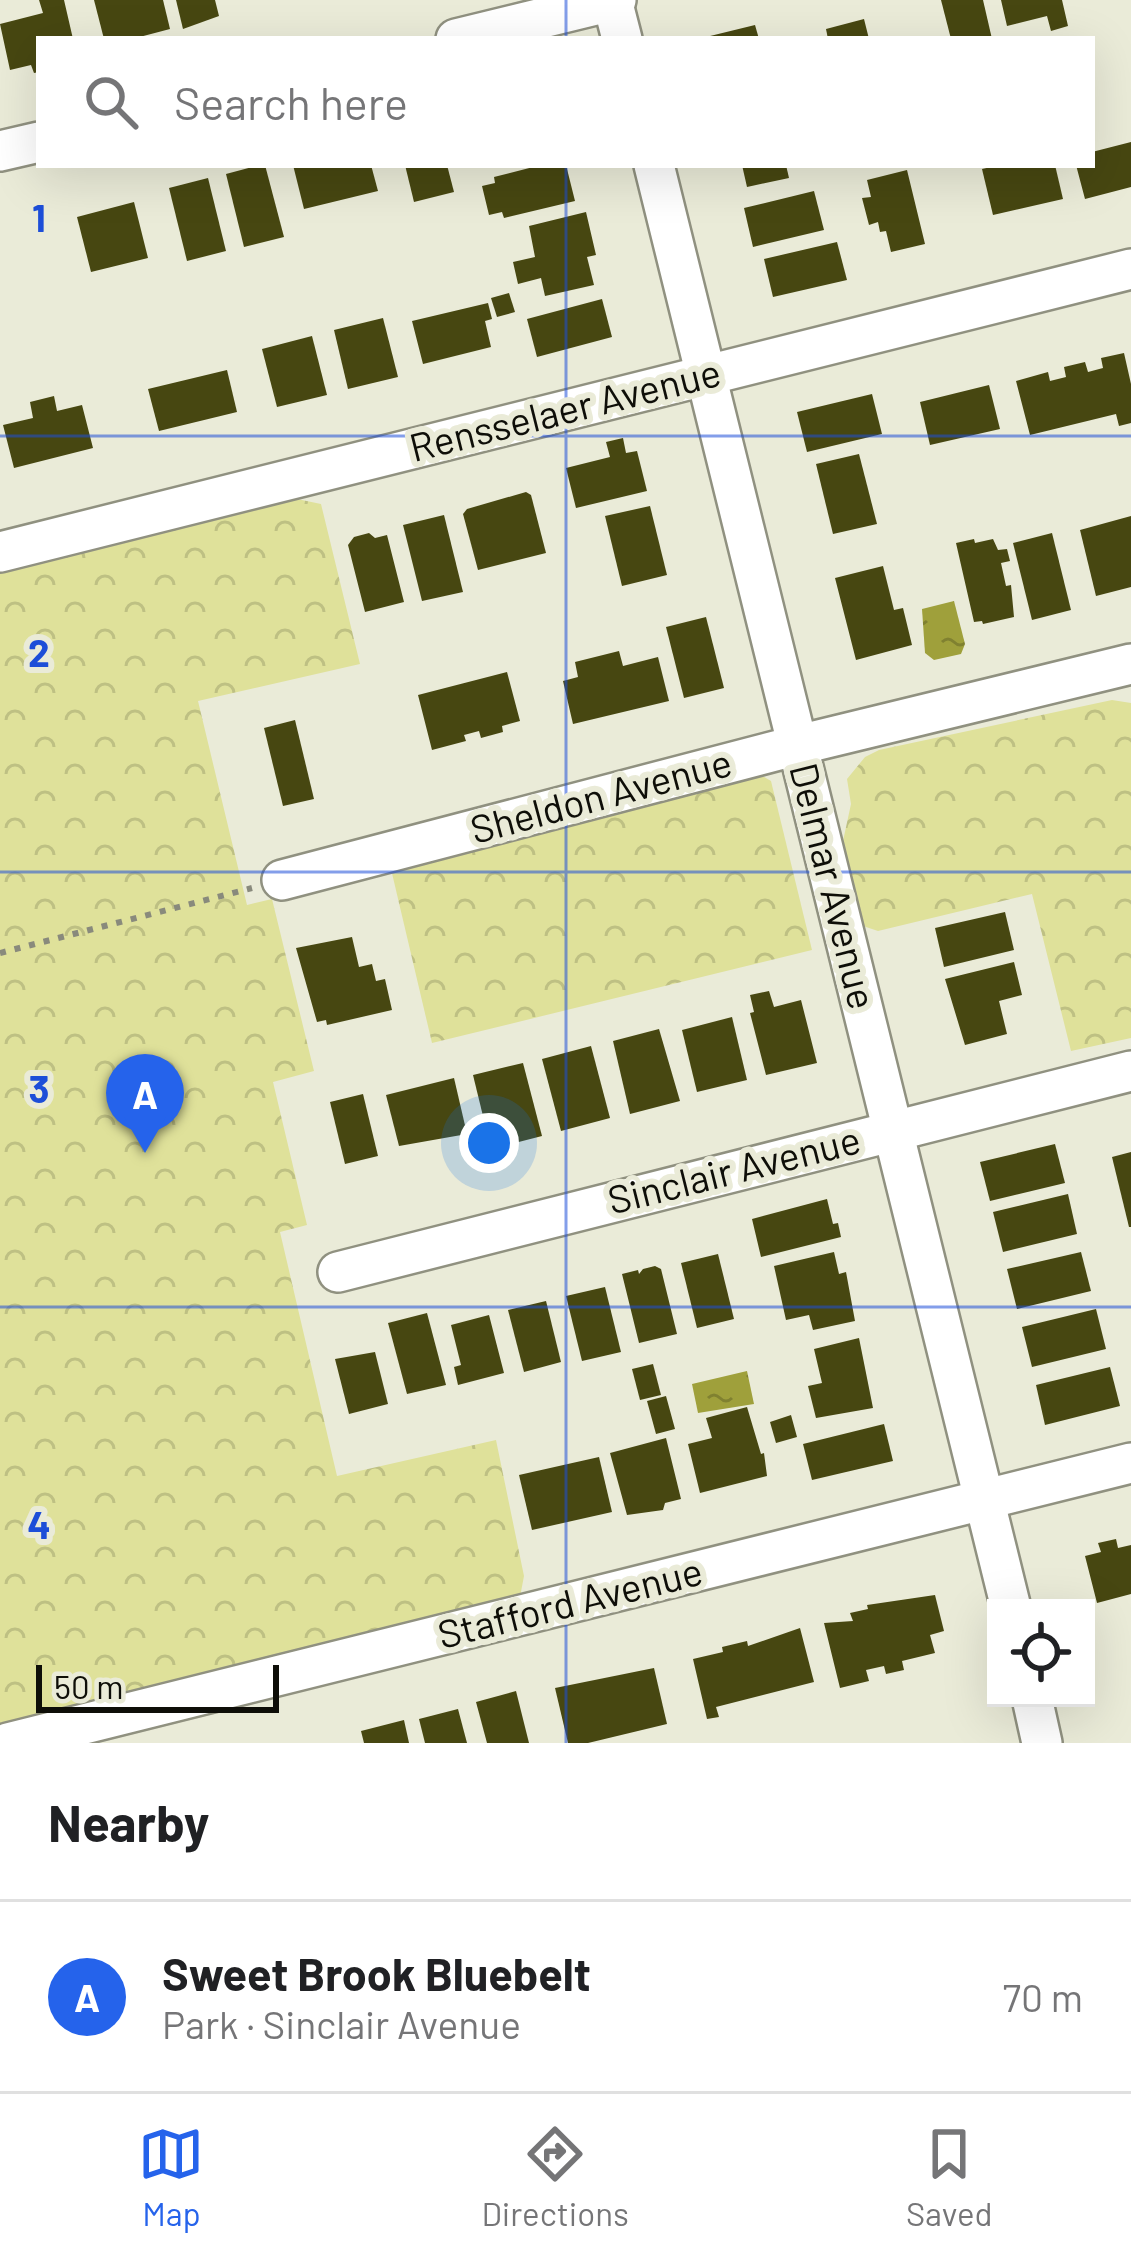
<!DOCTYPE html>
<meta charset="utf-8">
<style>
:root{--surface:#fff;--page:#f2f2f2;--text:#202124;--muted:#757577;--line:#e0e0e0;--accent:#2563eb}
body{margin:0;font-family:Barlow,sans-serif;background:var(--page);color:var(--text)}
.controls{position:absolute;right:36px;bottom:36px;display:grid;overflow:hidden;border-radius:0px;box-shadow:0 12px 48px #0002}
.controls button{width:108px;height:108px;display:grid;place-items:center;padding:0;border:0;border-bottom:3px solid var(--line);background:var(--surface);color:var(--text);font:60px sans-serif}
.scale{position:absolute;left:36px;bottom:30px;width:243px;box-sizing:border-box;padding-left:12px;border:6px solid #0e0e08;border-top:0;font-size:33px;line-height:42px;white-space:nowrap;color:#0e0e08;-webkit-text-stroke:9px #eaebd8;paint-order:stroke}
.you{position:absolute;left:489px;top:1143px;width:42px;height:42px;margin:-30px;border:9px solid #fff;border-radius:50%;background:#1a73e8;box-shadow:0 0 0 18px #1a73e833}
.badge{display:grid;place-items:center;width:78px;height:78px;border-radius:50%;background:var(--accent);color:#fff;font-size:39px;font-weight:700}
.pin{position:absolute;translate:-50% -99px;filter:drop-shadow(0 3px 6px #0008)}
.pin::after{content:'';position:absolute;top:63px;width:42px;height:36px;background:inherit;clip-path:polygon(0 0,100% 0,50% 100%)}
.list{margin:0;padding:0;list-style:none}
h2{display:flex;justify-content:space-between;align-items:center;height:156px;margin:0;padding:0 48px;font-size:51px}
h2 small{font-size:39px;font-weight:400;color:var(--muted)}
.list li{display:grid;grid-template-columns:78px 1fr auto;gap:36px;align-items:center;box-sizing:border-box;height:192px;padding:0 48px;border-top:3px solid var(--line)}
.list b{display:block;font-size:45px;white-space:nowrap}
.list p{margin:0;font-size:39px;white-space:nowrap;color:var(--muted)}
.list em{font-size:39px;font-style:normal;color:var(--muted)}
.icon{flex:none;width:66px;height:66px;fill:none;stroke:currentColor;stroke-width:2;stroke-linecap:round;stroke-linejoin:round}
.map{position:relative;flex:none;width:1131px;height:1743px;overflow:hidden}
.search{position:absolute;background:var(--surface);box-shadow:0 12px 48px #0002;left:36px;right:36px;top:36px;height:132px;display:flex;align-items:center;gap:30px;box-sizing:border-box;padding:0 42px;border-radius:0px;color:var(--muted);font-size:45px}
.sheet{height:348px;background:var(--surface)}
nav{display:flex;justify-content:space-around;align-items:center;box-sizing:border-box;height:168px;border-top:3px solid var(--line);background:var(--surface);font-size:33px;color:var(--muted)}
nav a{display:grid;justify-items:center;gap:6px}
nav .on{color:var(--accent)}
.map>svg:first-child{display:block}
.park{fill:url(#park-crowns)}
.water{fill:url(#water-ripples)}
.building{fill:#474711}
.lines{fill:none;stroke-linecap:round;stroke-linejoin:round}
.street-casing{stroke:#909180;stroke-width:44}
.path{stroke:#898a7c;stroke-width:6;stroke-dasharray:6 9;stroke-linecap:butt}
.street{stroke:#fff;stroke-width:39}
.grid{fill:none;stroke:#1d4ed8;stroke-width:3;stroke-opacity:0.55}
.labels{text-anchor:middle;stroke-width:12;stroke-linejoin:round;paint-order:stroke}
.street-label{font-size:39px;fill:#0e0e08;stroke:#eaebd8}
.grid-label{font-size:39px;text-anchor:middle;font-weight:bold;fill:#1d4ed8;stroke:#eaebd8;stroke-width:12;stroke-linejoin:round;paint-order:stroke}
</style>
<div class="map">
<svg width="1131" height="1743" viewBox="0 0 1131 1743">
<defs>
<pattern id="park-crowns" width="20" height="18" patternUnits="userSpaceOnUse" patternTransform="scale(3)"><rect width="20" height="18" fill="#dfe19a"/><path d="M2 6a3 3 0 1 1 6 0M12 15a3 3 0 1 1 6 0" fill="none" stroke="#bec083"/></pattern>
<pattern id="water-ripples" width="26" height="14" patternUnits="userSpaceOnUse" patternTransform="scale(3)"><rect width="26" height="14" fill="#9fa03b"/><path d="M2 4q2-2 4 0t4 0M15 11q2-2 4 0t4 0" fill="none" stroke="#808130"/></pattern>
</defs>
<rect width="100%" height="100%" fill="#eaebd8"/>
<g class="park">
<polygon points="297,499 321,504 360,664 198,701 247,905 272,899 314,1071 273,1082 307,1225 280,1232 337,1476 496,1440 524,1576 520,1597 0,1735 0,572"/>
<polygon points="1112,700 1131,703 1131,1038 1071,1051 1032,894 878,931 863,926 843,841 851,804 847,779 865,757 879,750"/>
<polygon points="759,774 771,781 812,950 432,1043 391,869"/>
</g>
<g class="water">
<polygon points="954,601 965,644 961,654 934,660 925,653 922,609"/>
<polygon points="747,1371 754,1404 698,1413 692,1384"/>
</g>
<g class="building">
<polygon points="39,0 64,0 73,39 39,39 39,72 34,73 31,65 10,70 0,24 43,13"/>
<polygon points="94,0 163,0 170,29 132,39 104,39"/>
<polygon points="176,0 215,0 219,16 183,29"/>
<polygon points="941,0 983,0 992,39 951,39"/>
<polygon points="1001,0 1062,0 1068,26 1051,31 1047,16 1007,26"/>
<polygon points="864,19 869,39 828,39 826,29"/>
<polygon points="755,25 759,39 706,39 706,37"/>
<polygon points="1131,142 1131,187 1085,199 1076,165 1092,165 1092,152"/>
<polygon points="260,165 265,165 284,237 244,247 226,174"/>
<polygon points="293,165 371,165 378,191 304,209"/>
<polygon points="405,165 447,165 454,192 414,202"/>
<polygon points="541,165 566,165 575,201 504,218 502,212 489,215 482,186 495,183 494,177"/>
<polygon points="742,165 786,165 789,178 747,187"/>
<polygon points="1000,165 1055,165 1063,199 993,215 982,169"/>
<polygon points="907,170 925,244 891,252 886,231 880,232 878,222 869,225 862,198 871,197 867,180"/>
<polygon points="208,178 226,251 187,261 169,188"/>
<polygon points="814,191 824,230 753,247 744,208"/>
<polygon points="134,202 148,258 91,272 77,217"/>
<polygon points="586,212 596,255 587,257 594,285 545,296 541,278 518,284 513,262 535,257 529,226"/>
<polygon points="837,242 847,280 773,297 764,259"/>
<polygon points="509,293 515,312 497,317 491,298"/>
<polygon points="602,299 612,337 537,357 527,319"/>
<polygon points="488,303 492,319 485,321 491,347 423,364 412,321"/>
<polygon points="383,318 398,377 348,389 334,330"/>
<polygon points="312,336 327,395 277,407 262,349"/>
<polygon points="1124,353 1131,384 1131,423 1119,426 1116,414 1030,435 1016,381 1048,372 1050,381 1066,377 1064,367 1085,362 1088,372 1103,368 1101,358"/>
<polygon points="227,370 237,412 159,431 148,389"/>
<polygon points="989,385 1000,429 930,445 920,402"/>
<polygon points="872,394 882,434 807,452 797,412"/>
<polygon points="54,396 57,411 82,405 93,448 14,468 3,425 33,418 30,402"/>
<polygon points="623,438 626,453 637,451 647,491 576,508 566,468 610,457 606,442"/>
<polygon points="859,454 877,524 833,534 816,464"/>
<polygon points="526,492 531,495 546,553 478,570 463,514 467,509"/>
<polygon points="650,506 667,575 622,586 605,516"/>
<polygon points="444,515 463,592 422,601 403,525"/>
<polygon points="1131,516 1131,587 1096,596 1080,530"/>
<polygon points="369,533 375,538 387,535 404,602 365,612 348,545 354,537"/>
<polygon points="1052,533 1071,610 1032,620 1013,543"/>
<polygon points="974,539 975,543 993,539 998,550 1007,549 1010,561 1001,563 1006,586 1011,585 1014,617 983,624 982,621 974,622 956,543"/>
<polygon points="883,566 894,610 903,608 912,645 856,660 835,578"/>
<polygon points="706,617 724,688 684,698 666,627"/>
<polygon points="619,651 623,666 658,657 669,701 573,724 563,681 578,677 575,662"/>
<polygon points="507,672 520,721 502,726 503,732 481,738 479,731 464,735 466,741 432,750 418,695"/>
<polygon points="295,720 314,799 283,806 264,728"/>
<polygon points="1005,912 1014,950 944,967 935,928"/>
<polygon points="352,937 359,967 372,964 376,981 385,979 392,1010 327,1025 326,1020 317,1022 296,948"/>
<polygon points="1014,962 1022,995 999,1001 1007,1034 965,1045 945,979"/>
<polygon points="769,991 774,1007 801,1000 817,1063 766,1075 750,1013 754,1012 750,995"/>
<polygon points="732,1017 747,1080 697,1092 682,1030"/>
<polygon points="659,1029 680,1101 630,1114 613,1041"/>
<polygon points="591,1046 610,1118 561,1131 542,1059"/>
<polygon points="523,1063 542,1136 491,1149 473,1075"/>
<polygon points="454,1078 467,1134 399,1146 386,1095"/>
<polygon points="363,1094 378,1156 345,1164 330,1102"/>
<polygon points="1055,1144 1065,1183 990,1201 980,1162"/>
<polygon points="1131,1152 1131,1227 1129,1227 1112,1157"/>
<polygon points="1068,1194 1077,1234 1003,1252 993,1212"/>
<polygon points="827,1199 833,1224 838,1223 841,1237 761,1257 752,1219"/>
<polygon points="834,1252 839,1274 846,1272 855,1321 813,1330 809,1315 786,1320 774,1266"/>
<polygon points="1081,1252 1091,1291 1017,1309 1007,1269"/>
<polygon points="718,1254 734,1319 697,1328 681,1263"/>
<polygon points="655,1266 661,1269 677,1334 639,1343 622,1274 638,1270 639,1274 643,1269"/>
<polygon points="605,1287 621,1352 582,1361 566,1296"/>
<polygon points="546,1301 561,1362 524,1372 508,1310"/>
<polygon points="1096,1309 1106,1349 1032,1367 1022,1327"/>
<polygon points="427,1313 446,1385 407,1394 388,1323"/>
<polygon points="489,1315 504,1373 458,1385 454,1367 461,1365 451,1325"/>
<polygon points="859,1338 873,1408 816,1418 808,1386 822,1383 814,1349"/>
<polygon points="375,1352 388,1404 349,1414 335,1359"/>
<polygon points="653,1364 661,1395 640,1400 632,1369"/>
<polygon points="1110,1367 1120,1406 1045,1425 1036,1385"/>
<polygon points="666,1396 675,1429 656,1434 647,1401"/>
<polygon points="747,1407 761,1454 764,1453 767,1476 700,1493 688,1444 712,1438 706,1418"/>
<polygon points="791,1415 797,1437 776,1443 770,1422"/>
<polygon points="884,1424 893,1461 812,1480 803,1444"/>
<polygon points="666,1438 681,1499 665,1503 663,1510 627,1515 610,1453"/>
<polygon points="599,1457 612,1512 532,1530 519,1475"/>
<polygon points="1116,1539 1118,1548 1131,1545 1131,1594 1097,1603 1085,1556 1101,1552 1098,1543"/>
<polygon points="935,1595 944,1631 930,1635 935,1653 902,1661 904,1670 886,1674 884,1666 866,1670 869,1681 840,1688 824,1623 853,1621 850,1613 868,1609 867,1605"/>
<polygon points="800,1628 814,1682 716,1707 719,1717 707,1719 693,1659 723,1652 722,1647 747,1641 748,1646"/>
<polygon points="654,1668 667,1724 588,1743 568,1743 555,1688"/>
<polygon points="516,1691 529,1743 487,1743 476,1702"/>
<polygon points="458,1709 467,1743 425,1743 419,1719"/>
<polygon points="404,1720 409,1743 364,1743 361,1731"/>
</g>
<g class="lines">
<defs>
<g id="street">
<polyline points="612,0 622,39"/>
<polyline points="456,39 616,0"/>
<polyline points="0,151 39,142"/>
<polyline points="654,165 1011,1608"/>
<polyline points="0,552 1131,269"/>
<polyline points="282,880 798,745 1131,664"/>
<polyline points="338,1272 1131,1071"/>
<polyline points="1032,1698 1042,1743"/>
<polyline points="8,1743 1131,1463"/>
</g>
</defs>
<use href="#street" class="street-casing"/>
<polyline class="path" points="0,953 252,888"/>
<use href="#street" class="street"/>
</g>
<path class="grid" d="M566 0V39M566 165V1743M0 436H1131M0 872H1131M0 1307H1131"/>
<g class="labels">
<g class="street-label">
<text transform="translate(565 410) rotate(-14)" y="14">Rensselaer Avenue</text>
<text transform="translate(601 796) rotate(-15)" y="14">Sheldon Avenue</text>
<text transform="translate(833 886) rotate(76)" y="14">Delmar Avenue</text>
<text transform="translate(734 1170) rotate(-14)" y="14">Sinclair Avenue</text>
<text transform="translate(570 1603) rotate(-14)" y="14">Stafford Avenue</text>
</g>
</g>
<g class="grid-label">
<text x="39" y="232">1</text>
<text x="39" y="667">2</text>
<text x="39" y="1103">3</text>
<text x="39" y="1539">4</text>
</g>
</svg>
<div class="controls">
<button><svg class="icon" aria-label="locate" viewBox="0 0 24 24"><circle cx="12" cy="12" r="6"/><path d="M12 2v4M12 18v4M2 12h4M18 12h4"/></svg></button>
</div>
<div class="scale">50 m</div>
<div class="you"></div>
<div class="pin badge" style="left:145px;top:1153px">A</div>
<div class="search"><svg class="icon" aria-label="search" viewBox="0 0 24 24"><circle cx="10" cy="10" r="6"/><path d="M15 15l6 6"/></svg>Search here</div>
</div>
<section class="sheet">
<h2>Nearby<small></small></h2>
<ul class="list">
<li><span class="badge">A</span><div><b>Sweet Brook Bluebelt</b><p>Park · Sinclair Avenue</p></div><em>70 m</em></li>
</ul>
</section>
<nav>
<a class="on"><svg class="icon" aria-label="map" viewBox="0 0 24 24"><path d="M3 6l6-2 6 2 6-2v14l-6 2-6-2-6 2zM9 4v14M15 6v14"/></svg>Map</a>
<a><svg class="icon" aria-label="directions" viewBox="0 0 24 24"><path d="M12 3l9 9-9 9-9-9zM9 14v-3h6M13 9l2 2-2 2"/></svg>Directions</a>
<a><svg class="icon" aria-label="saved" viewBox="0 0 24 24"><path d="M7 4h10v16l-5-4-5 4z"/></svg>Saved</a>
</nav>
